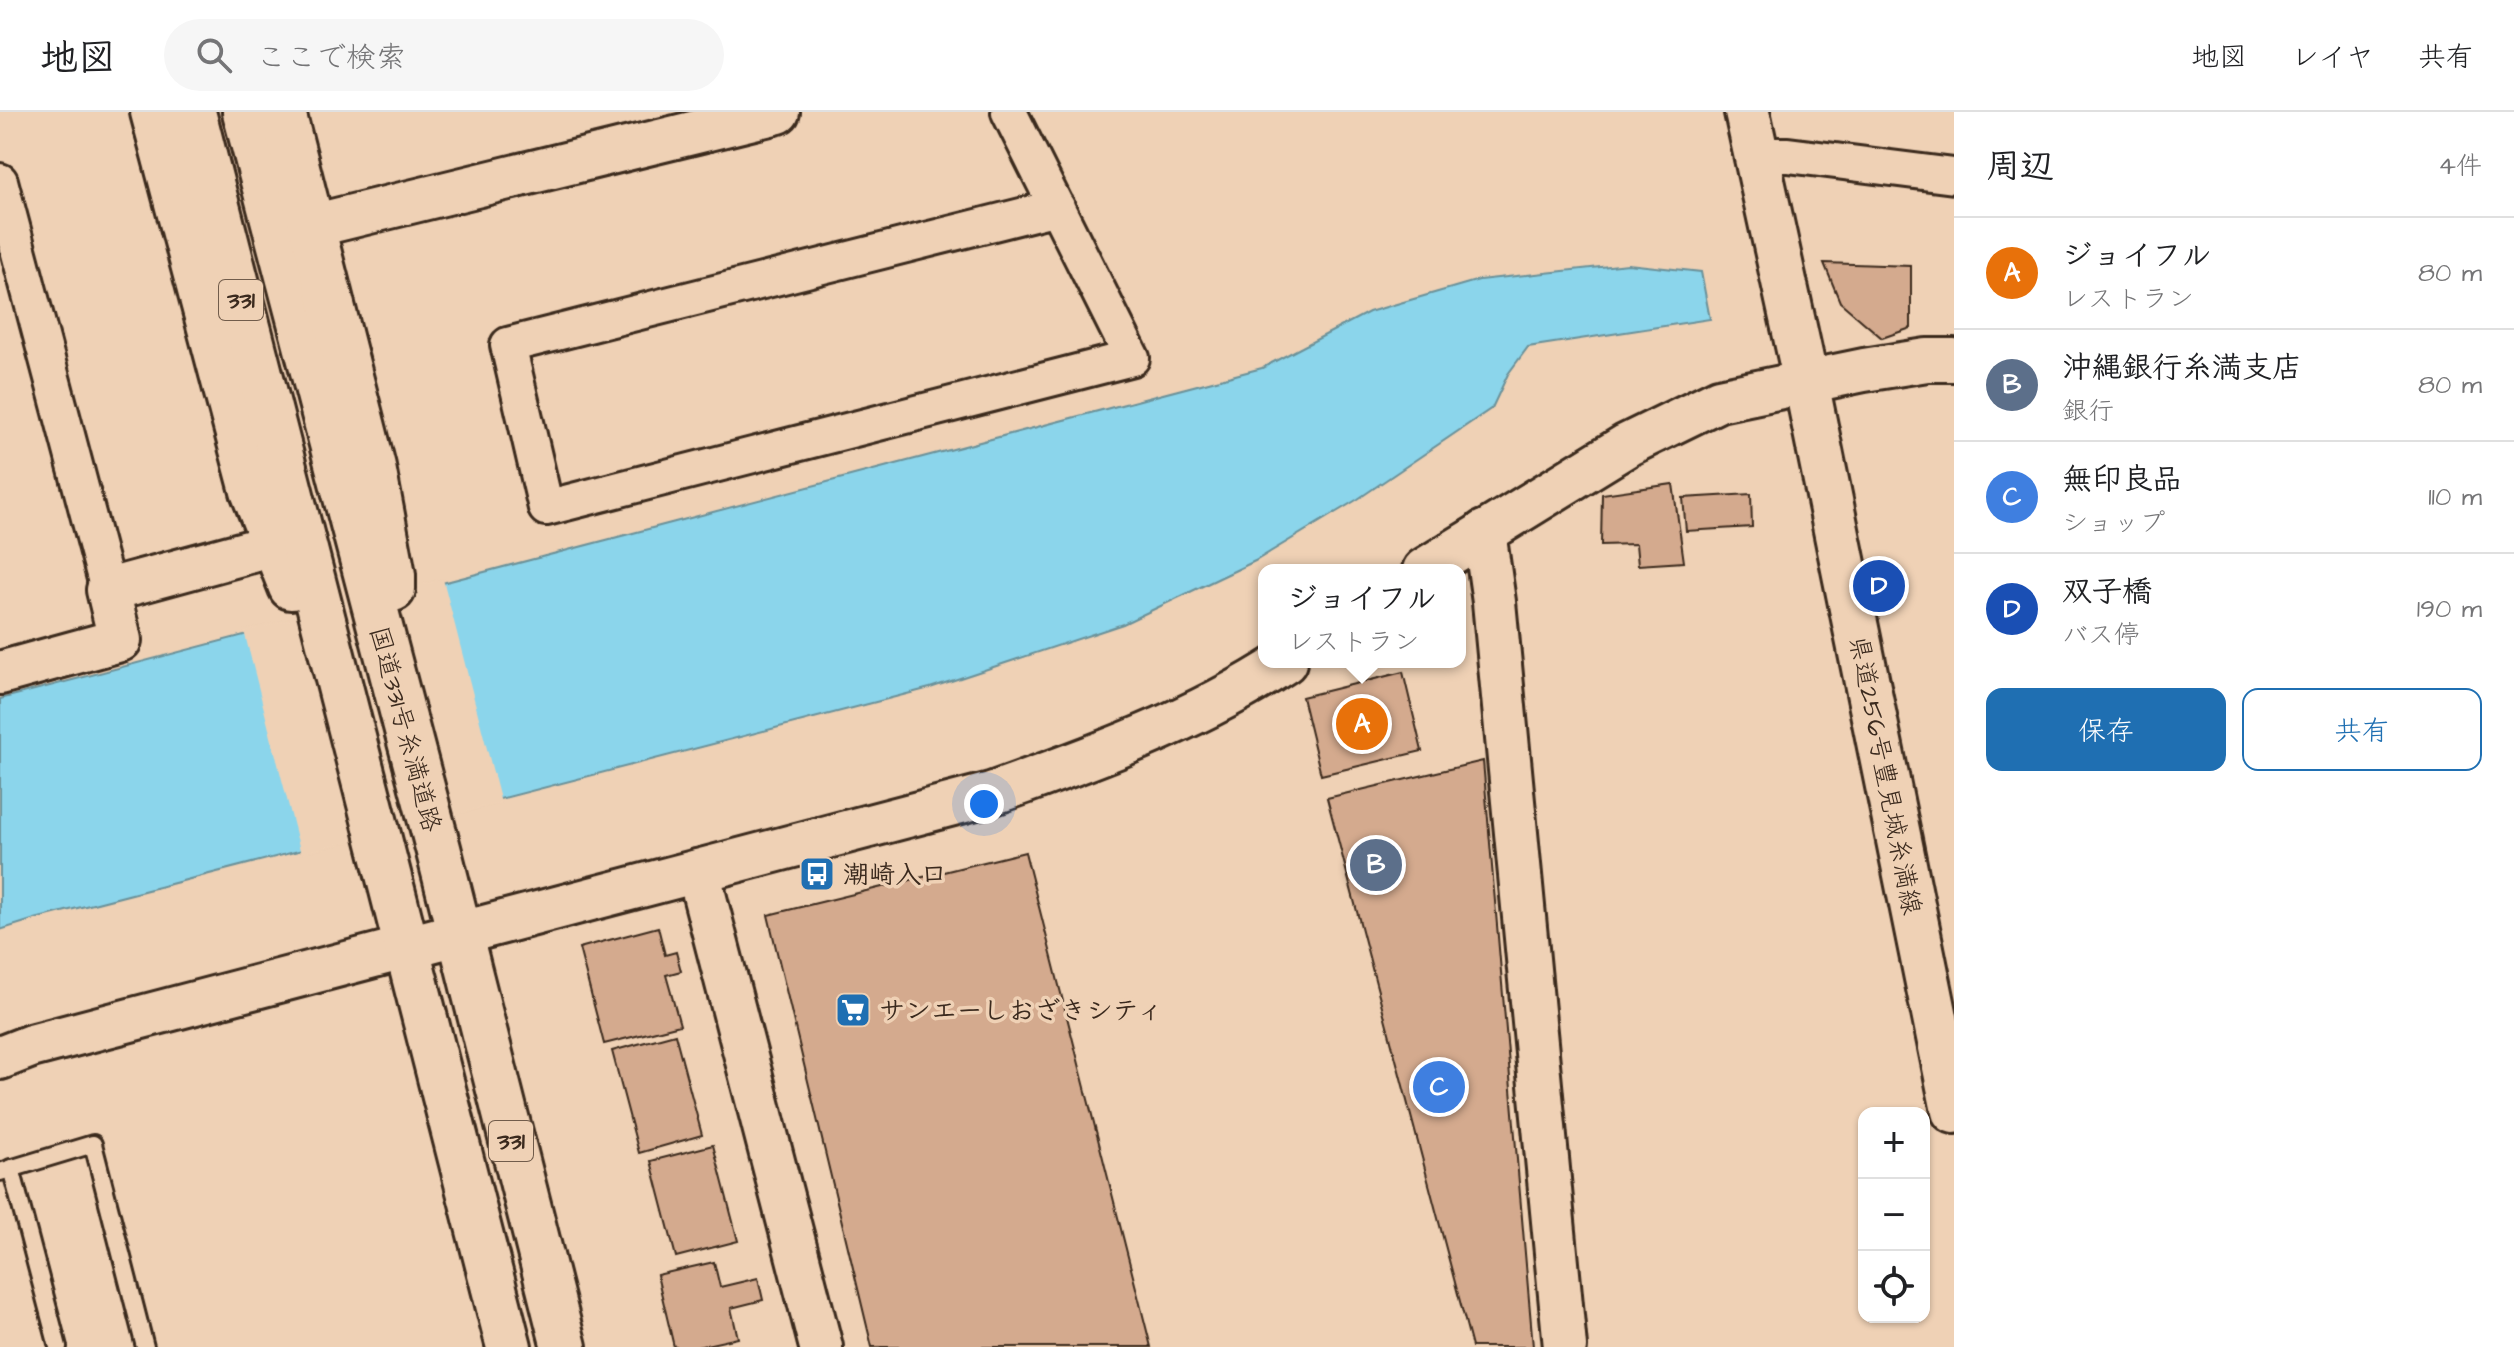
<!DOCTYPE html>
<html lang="ja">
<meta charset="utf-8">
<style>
:root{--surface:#fff;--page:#f6f6f6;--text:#202124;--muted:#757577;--line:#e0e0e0;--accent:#1f6fb2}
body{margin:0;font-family:"Architects Daughter","Klee One",sans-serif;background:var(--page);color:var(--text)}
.controls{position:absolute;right:24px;bottom:24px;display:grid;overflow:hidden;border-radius:16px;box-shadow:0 2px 6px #0004}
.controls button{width:72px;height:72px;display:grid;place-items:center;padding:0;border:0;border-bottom:2px solid var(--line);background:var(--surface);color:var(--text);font:40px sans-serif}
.you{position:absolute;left:984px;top:692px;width:28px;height:28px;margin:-20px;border:6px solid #fff;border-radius:50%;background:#1a73e8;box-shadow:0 0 0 12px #1a73e833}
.badge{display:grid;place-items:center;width:52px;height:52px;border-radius:50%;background:var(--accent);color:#fff;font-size:26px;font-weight:700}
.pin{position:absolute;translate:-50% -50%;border:4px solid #fff;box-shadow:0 2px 8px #0006}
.popup{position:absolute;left:1258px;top:452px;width:208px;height:104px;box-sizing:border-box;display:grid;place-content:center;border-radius:16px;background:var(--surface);filter:drop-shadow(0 2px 6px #0005);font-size:26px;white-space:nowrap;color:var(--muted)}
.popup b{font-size:30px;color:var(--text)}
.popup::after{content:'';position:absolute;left:50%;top:100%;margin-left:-16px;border:16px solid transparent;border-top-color:var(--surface)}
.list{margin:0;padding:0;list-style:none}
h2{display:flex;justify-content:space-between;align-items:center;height:104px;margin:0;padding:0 32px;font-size:34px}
h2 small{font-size:26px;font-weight:400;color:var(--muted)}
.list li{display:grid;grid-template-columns:52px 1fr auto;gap:24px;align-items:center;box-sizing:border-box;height:112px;padding:0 32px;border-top:2px solid var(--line)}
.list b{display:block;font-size:30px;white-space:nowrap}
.list p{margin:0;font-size:26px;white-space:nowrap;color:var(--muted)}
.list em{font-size:26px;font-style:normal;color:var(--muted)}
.actions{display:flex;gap:16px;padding:24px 32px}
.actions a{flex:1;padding:18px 0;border:2px solid var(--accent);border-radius:16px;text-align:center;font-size:28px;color:var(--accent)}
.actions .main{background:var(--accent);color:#fff}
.icon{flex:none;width:44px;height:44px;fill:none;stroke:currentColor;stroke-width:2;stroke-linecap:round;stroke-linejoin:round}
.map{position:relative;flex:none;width:1954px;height:1235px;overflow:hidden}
header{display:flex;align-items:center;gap:48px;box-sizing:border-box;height:112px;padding:0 40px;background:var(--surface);border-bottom:2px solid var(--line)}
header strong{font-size:38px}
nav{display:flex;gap:44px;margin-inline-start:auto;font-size:28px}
.search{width:560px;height:72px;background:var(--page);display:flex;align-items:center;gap:20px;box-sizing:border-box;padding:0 28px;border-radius:44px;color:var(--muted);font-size:30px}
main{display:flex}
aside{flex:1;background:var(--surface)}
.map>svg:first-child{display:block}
.water{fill:#8bd5eb;stroke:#6b9199;stroke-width:2}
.pier{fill:#efd1b5}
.building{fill:#d4aa8e;stroke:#3b2a1e;stroke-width:2}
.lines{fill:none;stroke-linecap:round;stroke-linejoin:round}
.service-casing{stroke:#3b2a1e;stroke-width:22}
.minor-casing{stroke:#3b2a1e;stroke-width:40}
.tertiary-casing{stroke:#3b2a1e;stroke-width:48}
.secondary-casing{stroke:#3b2a1e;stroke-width:50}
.trunk-casing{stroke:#3b2a1e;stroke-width:50}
.service{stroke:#efd1b5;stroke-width:16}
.minor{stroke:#efd1b5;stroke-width:34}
.tertiary{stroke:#efd1b5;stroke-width:42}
.secondary{stroke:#efd1b5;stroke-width:44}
.trunk{stroke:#efd1b5;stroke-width:44}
.labels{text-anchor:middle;stroke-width:7;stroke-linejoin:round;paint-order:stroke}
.shield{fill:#efd1b5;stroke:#715c4b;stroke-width:2}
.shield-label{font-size:24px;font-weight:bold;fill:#3b2a1e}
.street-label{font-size:26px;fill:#3b2a1e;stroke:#efd1b5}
.poi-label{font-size:26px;font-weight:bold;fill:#3b2a1e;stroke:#efd1b5;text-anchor:start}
</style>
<header>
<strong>地図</strong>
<div class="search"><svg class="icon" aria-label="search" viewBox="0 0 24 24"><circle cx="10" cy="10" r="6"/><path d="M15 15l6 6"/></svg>ここで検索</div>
<nav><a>地図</a><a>レイヤ</a><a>共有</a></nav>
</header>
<main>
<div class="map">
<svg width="1954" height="1235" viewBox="0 0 1954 1235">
<rect width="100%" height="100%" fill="#efd1b5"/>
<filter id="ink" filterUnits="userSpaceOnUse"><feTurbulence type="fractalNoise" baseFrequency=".0125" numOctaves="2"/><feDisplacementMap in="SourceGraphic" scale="16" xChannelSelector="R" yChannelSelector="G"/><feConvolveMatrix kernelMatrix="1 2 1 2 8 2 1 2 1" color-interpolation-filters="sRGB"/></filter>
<g filter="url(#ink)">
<polygon class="water" points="1628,152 1701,160 1710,207 1528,235 1508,262 1492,296 1358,387 1255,449 1123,512 930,576 35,807 0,818 0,587 1262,256 1369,200 1479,168"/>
<polygon class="pier" points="443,467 501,691 301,742 244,519"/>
<g class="building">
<polygon points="1824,151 1911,154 1911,216 1882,226 1840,190"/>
<polygon points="1673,372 1684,450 1638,453 1636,432 1601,433 1602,382"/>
<polygon points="1751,382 1752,415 1686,419 1683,386"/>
<polygon points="1403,560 1422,639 1321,663 1302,585"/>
<polygon points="1483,649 1533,1235 1472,1235 1327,686"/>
<polygon points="1025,740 1151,1235 872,1235 768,803"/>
<polygon points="658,815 665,843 676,840 681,859 666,863 680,913 604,932 579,836"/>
<polygon points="675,922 702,1023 639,1041 612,939"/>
<polygon points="713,1033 738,1129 676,1145 651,1049"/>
<polygon points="714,1150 720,1175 758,1166 763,1188 731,1196 738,1226 697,1235 674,1235 657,1163"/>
</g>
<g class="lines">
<defs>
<g id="service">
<polyline points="11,1056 58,1235"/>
<polyline points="0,1060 93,1032 145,1235"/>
</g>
<g id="minor">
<polyline points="1009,0 1132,246 546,396 508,233 1057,95"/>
<polyline points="1757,43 1788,43 1954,64"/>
<polyline points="0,69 108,478"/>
</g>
<g id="tertiary">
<polyline points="312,114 778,0"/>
<polyline points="1484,420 1494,490 1565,1235"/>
<polyline points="1424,458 1627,333 1719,288 1864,258 1927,248 1954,248"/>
<polyline points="0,561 120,528 108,478 274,433"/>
<polyline points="698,759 821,1235"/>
<path d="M0 946 31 934 991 682C1092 646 1195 609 1285 550"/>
</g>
<polyline id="secondary" points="1747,0 1806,270 1954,999"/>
<g id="trunk">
<polyline points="153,0 253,379 291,475"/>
<polyline points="193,0 509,1235"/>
<polyline points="245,0 438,736 564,1235"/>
<polyline points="283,0 373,355 393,463 393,477"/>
</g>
</defs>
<use href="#service" class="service-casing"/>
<use href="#minor" class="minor-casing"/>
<use href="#tertiary" class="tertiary-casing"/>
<use href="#secondary" class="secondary-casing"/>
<use href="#trunk" class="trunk-casing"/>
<use href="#service" class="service"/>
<use href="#minor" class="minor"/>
<use href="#tertiary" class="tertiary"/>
<use href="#secondary" class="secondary"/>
<use href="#trunk" class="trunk"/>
</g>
</g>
<defs>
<symbol id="bus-square" viewBox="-11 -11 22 22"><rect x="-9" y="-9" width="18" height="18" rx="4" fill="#1f6fb2" stroke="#efd1b5"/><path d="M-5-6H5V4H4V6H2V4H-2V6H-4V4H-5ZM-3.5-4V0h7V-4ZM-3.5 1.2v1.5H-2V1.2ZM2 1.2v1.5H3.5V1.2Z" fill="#fff"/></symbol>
<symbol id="supermarket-square" viewBox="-11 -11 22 22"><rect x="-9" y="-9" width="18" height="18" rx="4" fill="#1f6fb2" stroke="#efd1b5"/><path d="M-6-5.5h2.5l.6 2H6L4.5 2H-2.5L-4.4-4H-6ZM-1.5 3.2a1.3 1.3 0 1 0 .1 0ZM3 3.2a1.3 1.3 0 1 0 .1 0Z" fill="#fff"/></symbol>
</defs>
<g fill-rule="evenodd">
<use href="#bus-square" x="797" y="742" width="40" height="40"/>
<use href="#supermarket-square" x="833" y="878" width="40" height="40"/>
</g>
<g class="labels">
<g class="shield">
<rect x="219" y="168" width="44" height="40" rx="6"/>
<rect x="489" y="1009" width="44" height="40" rx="6"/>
</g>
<g class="shield-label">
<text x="241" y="196">331</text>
<text x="511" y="1037">331</text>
</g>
<g class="street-label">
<text transform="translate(406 617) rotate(75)" y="9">国道331号糸満道路</text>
<text transform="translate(1886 663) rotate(79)" y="9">県道256号豊見城糸満線</text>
</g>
<g class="poi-label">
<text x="843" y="771">潮崎入口</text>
<text x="879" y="907">サンエーしおざきシティ</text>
</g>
</g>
</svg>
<div class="controls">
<button>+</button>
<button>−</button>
<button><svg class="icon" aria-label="locate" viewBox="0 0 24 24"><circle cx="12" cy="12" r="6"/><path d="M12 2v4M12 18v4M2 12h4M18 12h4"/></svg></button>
</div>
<div class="you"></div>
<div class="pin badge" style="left:1362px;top:612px;background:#e8710a">A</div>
<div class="popup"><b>ジョイフル</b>レストラン</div>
<div class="pin badge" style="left:1376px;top:753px;background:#5c6f8a">B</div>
<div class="pin badge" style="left:1439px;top:975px;background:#3f7fe0">C</div>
<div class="pin badge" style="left:1879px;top:474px;background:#1a4fb4">D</div>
</div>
<aside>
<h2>周辺<small>4件</small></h2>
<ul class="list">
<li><span class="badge" style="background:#e8710a">A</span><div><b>ジョイフル</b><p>レストラン</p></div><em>80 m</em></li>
<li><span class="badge" style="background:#5c6f8a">B</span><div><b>沖縄銀行糸満支店</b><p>銀行</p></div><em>80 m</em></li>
<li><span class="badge" style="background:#3f7fe0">C</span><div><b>無印良品</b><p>ショップ</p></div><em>110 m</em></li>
<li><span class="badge" style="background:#1a4fb4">D</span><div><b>双子橋</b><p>バス停</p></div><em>190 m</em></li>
</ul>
<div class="actions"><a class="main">保存</a><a>共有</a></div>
</aside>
</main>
